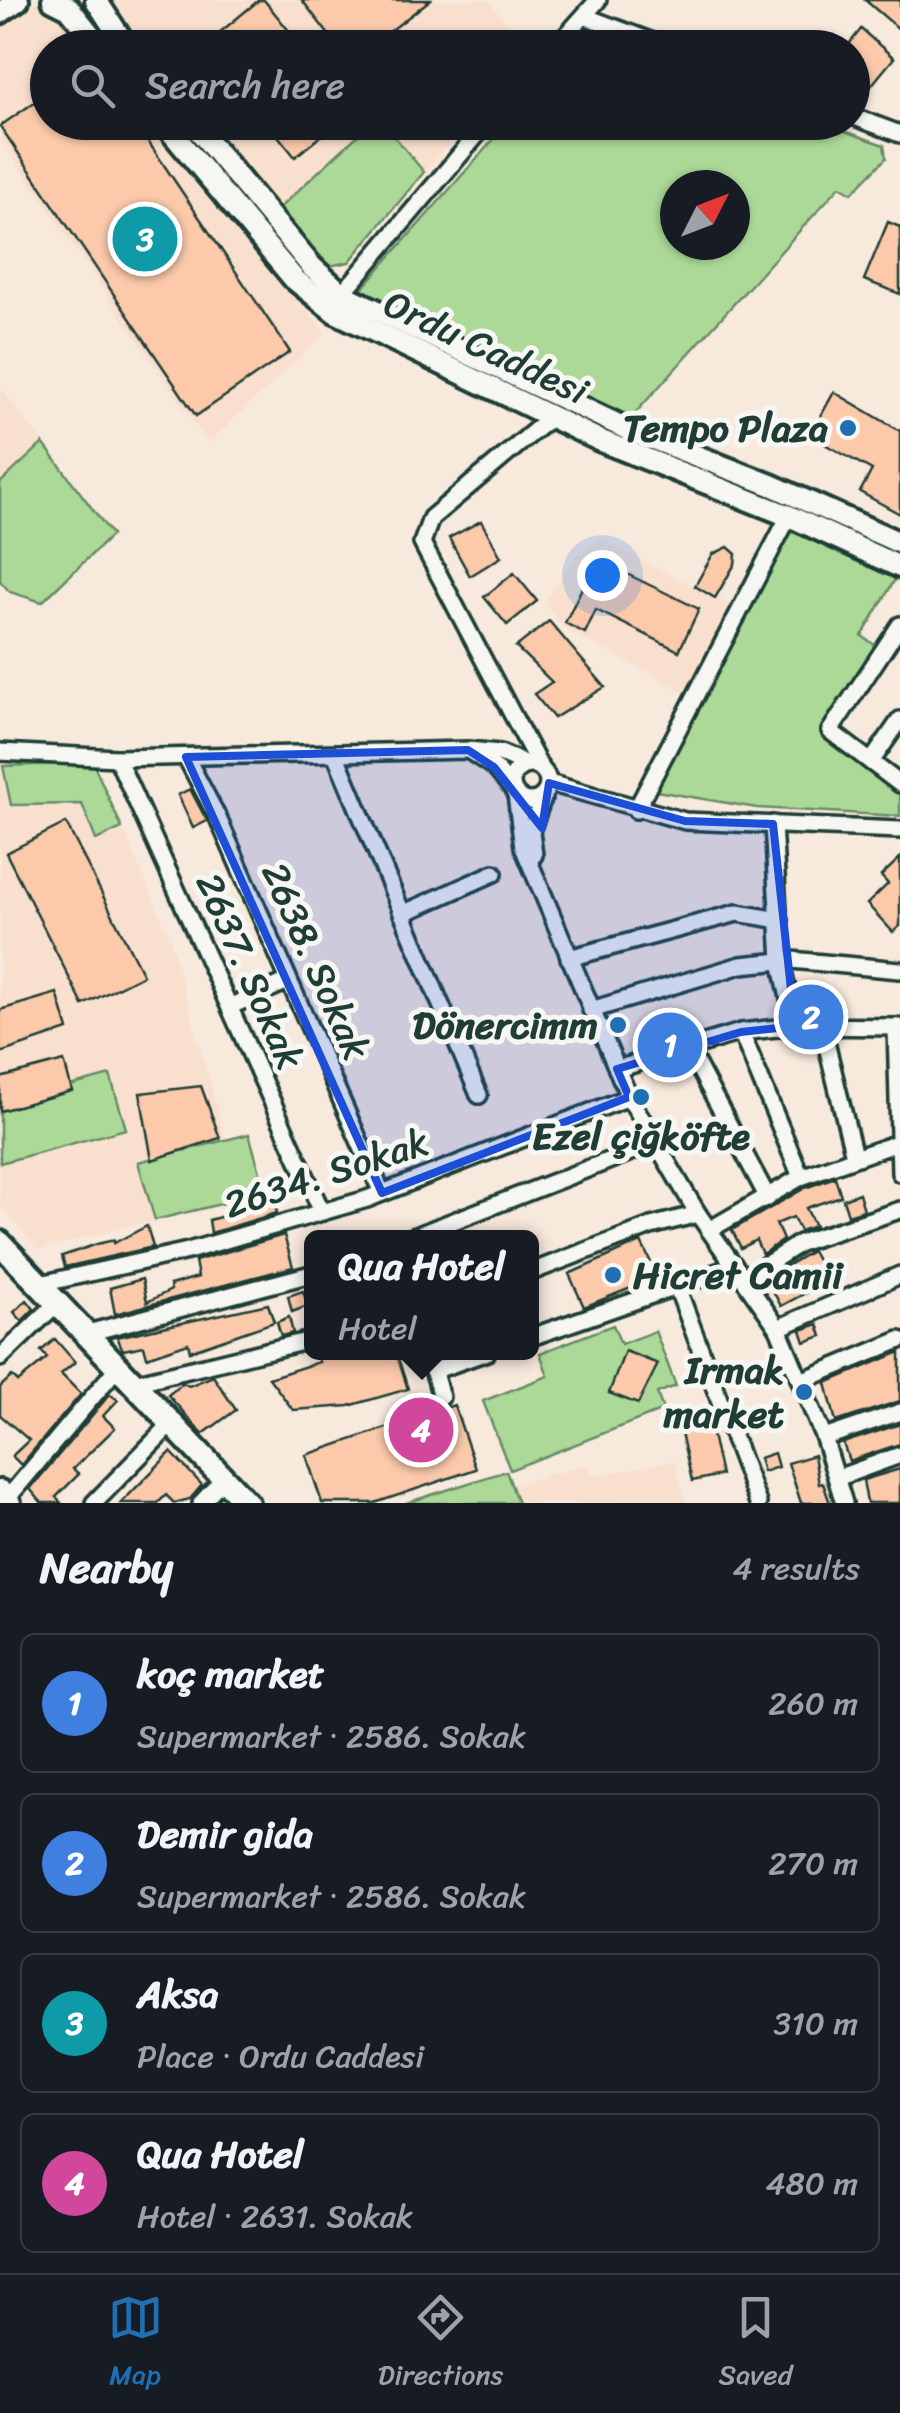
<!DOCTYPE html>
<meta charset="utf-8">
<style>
:root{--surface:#171b24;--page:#20242c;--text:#f1f3f6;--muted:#9ea1a6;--line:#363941;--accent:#1f6fb2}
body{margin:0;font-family:Sriracha,sans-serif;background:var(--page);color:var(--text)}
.compass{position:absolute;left:660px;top:170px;width:90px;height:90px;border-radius:50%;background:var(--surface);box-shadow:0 2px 8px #0004;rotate:48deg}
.you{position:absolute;left:602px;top:575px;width:35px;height:35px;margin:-25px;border:8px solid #fff;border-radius:50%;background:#1a73e8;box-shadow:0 0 0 15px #1a73e833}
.badge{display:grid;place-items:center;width:65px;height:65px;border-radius:50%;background:var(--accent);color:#fff;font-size:32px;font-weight:700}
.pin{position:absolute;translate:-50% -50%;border:5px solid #fff;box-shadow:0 2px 10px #0006}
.popup{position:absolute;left:304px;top:1230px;width:235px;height:130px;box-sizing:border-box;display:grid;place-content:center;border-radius:15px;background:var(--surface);filter:drop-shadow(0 2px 8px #0005);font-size:32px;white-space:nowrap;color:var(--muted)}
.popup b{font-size:38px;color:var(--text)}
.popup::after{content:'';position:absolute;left:50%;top:100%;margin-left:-20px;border:20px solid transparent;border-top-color:var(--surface)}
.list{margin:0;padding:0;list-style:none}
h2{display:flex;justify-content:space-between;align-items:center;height:130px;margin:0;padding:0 40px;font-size:42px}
h2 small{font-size:32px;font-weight:400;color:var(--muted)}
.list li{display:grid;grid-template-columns:65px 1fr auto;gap:30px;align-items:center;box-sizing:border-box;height:140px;margin:0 20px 20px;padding:0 20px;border:2px solid var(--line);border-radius:15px}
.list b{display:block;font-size:38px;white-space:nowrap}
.list p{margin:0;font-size:32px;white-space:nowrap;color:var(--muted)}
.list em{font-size:32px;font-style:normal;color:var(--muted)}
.icon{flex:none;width:55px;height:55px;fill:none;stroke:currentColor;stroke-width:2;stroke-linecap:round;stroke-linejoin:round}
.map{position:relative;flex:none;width:900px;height:1503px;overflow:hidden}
.search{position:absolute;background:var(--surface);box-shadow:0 2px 8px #0004;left:30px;right:30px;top:30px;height:110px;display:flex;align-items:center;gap:25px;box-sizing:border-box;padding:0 35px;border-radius:55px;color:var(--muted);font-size:38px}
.sheet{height:770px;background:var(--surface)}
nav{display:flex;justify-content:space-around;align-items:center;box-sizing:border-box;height:140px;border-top:2px solid var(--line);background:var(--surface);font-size:28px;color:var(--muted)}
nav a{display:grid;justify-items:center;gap:5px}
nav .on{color:var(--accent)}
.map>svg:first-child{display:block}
.built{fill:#f9e0ce}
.green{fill:#acd998;stroke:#668b66;stroke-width:2.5;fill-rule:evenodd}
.building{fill:#fccaab;stroke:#1f3d34;stroke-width:2.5}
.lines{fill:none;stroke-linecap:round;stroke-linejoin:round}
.street-casing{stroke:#1f3d34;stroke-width:22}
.secondary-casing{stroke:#1f3d34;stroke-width:28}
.primary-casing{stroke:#1f3d34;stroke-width:30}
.street{stroke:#f6f6f2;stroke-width:15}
.secondary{stroke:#f6f6f2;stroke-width:20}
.primary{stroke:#f6f6f2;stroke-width:22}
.marked{fill:#1d4ed8;fill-opacity:0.2;stroke:#1d4ed8;stroke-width:8;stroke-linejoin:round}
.poi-dot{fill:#1f6fb2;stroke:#f6f6f2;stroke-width:4}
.labels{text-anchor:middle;stroke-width:10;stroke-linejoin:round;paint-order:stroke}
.street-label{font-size:38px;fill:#1f3d34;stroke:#f6f6f2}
.poi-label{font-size:38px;font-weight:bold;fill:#1f3d34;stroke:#f6f6f2;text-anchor:end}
</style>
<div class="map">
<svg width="900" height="1503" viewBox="0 0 900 1503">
<rect width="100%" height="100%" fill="#f8e9dd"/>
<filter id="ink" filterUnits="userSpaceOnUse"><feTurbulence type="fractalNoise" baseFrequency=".01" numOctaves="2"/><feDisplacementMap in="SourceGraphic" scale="20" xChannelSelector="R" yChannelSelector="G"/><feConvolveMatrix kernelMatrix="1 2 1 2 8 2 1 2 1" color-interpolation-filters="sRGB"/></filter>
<g filter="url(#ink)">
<g class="built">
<polygon points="108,0 488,0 526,47 147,47"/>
<polygon points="36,2 64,9 95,47 48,48 48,122 154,123 326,333 208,444 0,139 0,29"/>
<polygon points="209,123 371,123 279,208"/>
<polygon points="383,123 469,123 424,172"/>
<polygon points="0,387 43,443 0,483"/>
<polygon points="600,539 733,606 688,694 565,629 544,602 576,556"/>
<polygon points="0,766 12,805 82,804 96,840 122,828 169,935 226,1140 138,1162 155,1220 38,1250 0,1205 0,1163 126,1128 110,1075 0,1105"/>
<polygon points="675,1461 686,1503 518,1503 512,1485 588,1464 591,1476"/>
</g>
<g class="green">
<polygon points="371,123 383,123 424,172 349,262 329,266 279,208"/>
<path d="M508 123H822L884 145 886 158 852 193 840 186 629 420 359 292ZM675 185H735V245H675Z"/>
<polygon points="43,443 112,535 42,602 10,592 0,581 0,483"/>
<polygon points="791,526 897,576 862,636 879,648 825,733 900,791 900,816 757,808 656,791"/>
<polygon points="93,763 122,828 96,840 82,804 11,805 3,766"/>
<polygon points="110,1075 126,1129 0,1163 0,1105"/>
<polygon points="249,1134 266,1193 155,1220 138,1162"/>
<polygon points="613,1325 621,1344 655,1331 676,1386 657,1393 663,1410 510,1470 483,1401 548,1376 540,1353"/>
<polygon points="506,1471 518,1503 406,1503"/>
</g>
<g class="building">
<polygon points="259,0 264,0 303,48 201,48"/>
<polygon points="302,0 430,0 369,48 339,48"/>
<polygon points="865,0 900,0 900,30"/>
<polygon points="861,29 894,58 865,93 852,85 852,48 846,48"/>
<polygon points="48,93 48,122 135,122 290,352 196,416 0,126"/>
<polygon points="267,122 338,122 295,157"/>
<polygon points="888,222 900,227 900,294 864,280"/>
<polygon points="834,392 900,431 900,514 860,492 872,470 810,436"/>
<polygon points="481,521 501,557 470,576 449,538"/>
<polygon points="728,547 736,554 735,564 715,598 695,586 713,554"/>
<polygon points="596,559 699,609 679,651 596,610 585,633 565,623"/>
<polygon points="514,573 537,601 507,625 484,597"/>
<polygon points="549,621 605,687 554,718 534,694 552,682 516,647"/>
<polygon points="190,789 207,821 193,828 178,795"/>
<polygon points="66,823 143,975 83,1005 6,853"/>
<polygon points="900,858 900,926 893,932 867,904 888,884 881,876"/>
<polygon points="57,993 68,1030 0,1053 0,1010"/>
<polygon points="64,1061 72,1091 0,1111 0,1078"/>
<polygon points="201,1086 220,1138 152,1160 140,1093"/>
<polygon points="835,1177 841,1196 806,1208 815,1226 800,1231 793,1217 776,1224 783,1240 762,1254 756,1240 741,1248 732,1230 805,1188"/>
<polygon points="859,1193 864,1210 848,1215 843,1199"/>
<polygon points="275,1202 277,1213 211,1233 209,1220"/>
<polygon points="147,1226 153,1247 65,1267 62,1256 97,1244 114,1240 114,1243"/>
<polygon points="284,1235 293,1267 115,1314 110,1288 142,1279 147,1302 171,1290 170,1285 198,1277 195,1261"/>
<polygon points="641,1242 658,1277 584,1307 569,1274"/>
<polygon points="812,1251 828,1281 781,1306 766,1278"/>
<polygon points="303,1291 308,1306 292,1312 288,1296"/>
<polygon points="27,1300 34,1309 22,1321 14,1312"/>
<polygon points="268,1304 274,1322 190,1351 188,1343 147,1357 144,1346 123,1350 117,1337"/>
<polygon points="289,1317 293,1333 281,1336 277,1322"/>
<polygon points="818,1324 822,1336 805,1342 801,1330"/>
<polygon points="55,1339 75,1362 61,1374 81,1394 21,1465 12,1456 29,1440 0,1415 0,1387 12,1376 18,1382 47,1358 41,1351"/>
<polygon points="625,1351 658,1364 638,1404 609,1393"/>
<polygon points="326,1352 396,1352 408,1389 349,1406 293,1410 269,1378 319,1362 317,1355"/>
<polygon points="900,1352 900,1401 836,1422 826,1383"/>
<polygon points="213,1376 236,1410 203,1434 168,1395 183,1383 189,1386"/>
<polygon points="110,1394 118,1400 103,1416 115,1428 73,1469 79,1474 56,1497 61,1503 42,1503 30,1489"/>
<polygon points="454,1405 476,1469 375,1503 322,1503 306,1455"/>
<polygon points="708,1417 721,1475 692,1481 679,1424"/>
<polygon points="900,1424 900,1444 849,1461 843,1443"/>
<polygon points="171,1452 202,1485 190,1499 174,1503 166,1495 158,1503 121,1503"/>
<polygon points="774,1453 778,1467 763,1472 759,1458"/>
<polygon points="814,1455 819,1484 823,1483 830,1503 801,1503 788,1463"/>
<polygon points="900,1469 900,1503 867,1503 863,1480"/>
</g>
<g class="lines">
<defs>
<g id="street">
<polyline points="584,16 669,48"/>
<polyline points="555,48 598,0"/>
<polyline points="852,116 900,134"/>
<polyline points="342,294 488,122"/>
<polyline points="900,625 830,731 900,784"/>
<polyline points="0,752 117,758 468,750 500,753 526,764"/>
<polyline points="471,752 494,767 513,789"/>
<polyline points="336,756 479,1095"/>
<polyline points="186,757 218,818 382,1193"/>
<polyline points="117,758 322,1212"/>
<polyline points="871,762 900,720"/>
<circle cx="530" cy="783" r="18"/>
<polyline points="540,767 422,543 431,518 551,417"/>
<polyline points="549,783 685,821 900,830"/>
<polyline points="516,795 523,847 629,1097 698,1214 778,1328 824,1438 844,1503"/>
<polyline points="636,810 789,516"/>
<polyline points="773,824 781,961 795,1026"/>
<polyline points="534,855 531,831 544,795"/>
<polyline points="402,914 494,873"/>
<polyline points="569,958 737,913 780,920"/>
<polyline points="231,1006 288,981"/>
<polyline points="591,1010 741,965 791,960 900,970"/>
<polyline points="822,1026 854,1156"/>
<polyline points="896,1027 900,1173"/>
<polyline points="741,1032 801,1177"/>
<polyline points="688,1048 768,1198"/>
<polyline points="617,1069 741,1032 795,1026 900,1027"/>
<polyline points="709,1230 801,1177 897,1143"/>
<polyline points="410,1238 654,1143"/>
<polyline points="531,1272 651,1226 698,1214"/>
<polyline points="744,1279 800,1243 900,1210"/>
<polyline points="36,1285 188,1251 367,1199 629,1097"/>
<polyline points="677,1287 758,1503"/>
<polyline points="778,1328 900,1275"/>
<polyline points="84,1334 311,1274"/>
<polyline points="531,1337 735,1266"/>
<polyline points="428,1352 441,1397"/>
<polyline points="0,1358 55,1305"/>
<polyline points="433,1371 487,1352"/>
<polyline points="801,1381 900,1340"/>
<polyline points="130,1384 311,1340"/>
<polyline points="824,1438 900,1412"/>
<polyline points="837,1478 900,1455"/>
<polyline points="6,1500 116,1369"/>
<polyline points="94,1503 170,1425"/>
<polyline points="201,1503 224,1478"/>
</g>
<g id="secondary">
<polyline points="53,0 69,8 101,48"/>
<polyline points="96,0 127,48"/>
<polyline points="0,13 18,0"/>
<polyline points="163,122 294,279 335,312 599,440 789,516 900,567"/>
<polyline points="192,122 312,267 342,294 625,428 771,485 900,543"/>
</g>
<g id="primary">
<polyline points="0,1243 247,1503"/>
<polyline points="0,1492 9,1503"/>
</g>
</defs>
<use href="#street" class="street-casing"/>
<use href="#secondary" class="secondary-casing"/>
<use href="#primary" class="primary-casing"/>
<use href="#street" class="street"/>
<use href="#secondary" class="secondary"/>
<use href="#primary" class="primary"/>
</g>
</g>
<path class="marked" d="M468 750 494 767 542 828 549 783 685 821 773 824 795 1026 741 1032 617 1069 629 1097 382 1193 186 757Z"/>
<g class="poi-dot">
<circle cx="848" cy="428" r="10"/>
<circle cx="618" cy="1025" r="10"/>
<circle cx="641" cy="1097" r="10"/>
<circle cx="613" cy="1275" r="10"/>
<circle cx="804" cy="1392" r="10"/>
</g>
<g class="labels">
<g class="street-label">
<text transform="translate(486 347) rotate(25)" y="13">Ordu Caddesi</text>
<text transform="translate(316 961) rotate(66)" y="13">2638. Sokak</text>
<text transform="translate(250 971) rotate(66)" y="13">2637. Sokak</text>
<text transform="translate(326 1173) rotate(-18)" y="13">2634. Sokak</text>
</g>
<g class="poi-label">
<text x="828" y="441">Tempo Plaza</text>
<text x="598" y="1038">Dönercimm</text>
<text x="641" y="1149" text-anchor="middle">Ezel çiğköfte</text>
<text x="633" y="1288" text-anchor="start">Hicret Camii</text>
<text x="784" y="1383">Irmak<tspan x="784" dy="44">market</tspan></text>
</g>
</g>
</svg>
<svg class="compass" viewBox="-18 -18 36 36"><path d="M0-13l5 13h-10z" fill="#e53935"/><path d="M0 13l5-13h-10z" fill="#9ea1a6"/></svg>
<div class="you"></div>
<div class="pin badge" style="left:670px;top:1045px;background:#3f7fe0">1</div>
<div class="pin badge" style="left:811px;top:1017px;background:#3f7fe0">2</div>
<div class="pin badge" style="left:145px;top:239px;background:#0f9aa8">3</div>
<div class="pin badge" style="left:421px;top:1430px;background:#d1479c">4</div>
<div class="popup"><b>Qua Hotel</b>Hotel</div>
<div class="search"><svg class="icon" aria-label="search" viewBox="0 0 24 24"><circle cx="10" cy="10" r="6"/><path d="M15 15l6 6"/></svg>Search here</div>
</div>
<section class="sheet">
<h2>Nearby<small>4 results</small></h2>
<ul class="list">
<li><span class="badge" style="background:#3f7fe0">1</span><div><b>koç market</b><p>Supermarket · 2586. Sokak</p></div><em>260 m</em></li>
<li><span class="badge" style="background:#3f7fe0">2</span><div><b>Demir gida</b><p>Supermarket · 2586. Sokak</p></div><em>270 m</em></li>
<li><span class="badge" style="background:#0f9aa8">3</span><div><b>Aksa</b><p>Place · Ordu Caddesi</p></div><em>310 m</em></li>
<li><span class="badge" style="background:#d1479c">4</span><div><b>Qua Hotel</b><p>Hotel · 2631. Sokak</p></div><em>480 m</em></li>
</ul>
</section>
<nav>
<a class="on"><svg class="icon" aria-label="map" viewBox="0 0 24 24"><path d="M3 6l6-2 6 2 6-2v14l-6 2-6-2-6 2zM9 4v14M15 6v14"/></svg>Map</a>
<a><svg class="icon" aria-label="directions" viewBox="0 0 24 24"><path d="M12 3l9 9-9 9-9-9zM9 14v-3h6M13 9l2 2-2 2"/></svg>Directions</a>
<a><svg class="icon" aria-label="saved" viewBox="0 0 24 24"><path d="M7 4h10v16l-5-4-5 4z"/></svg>Saved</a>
</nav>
